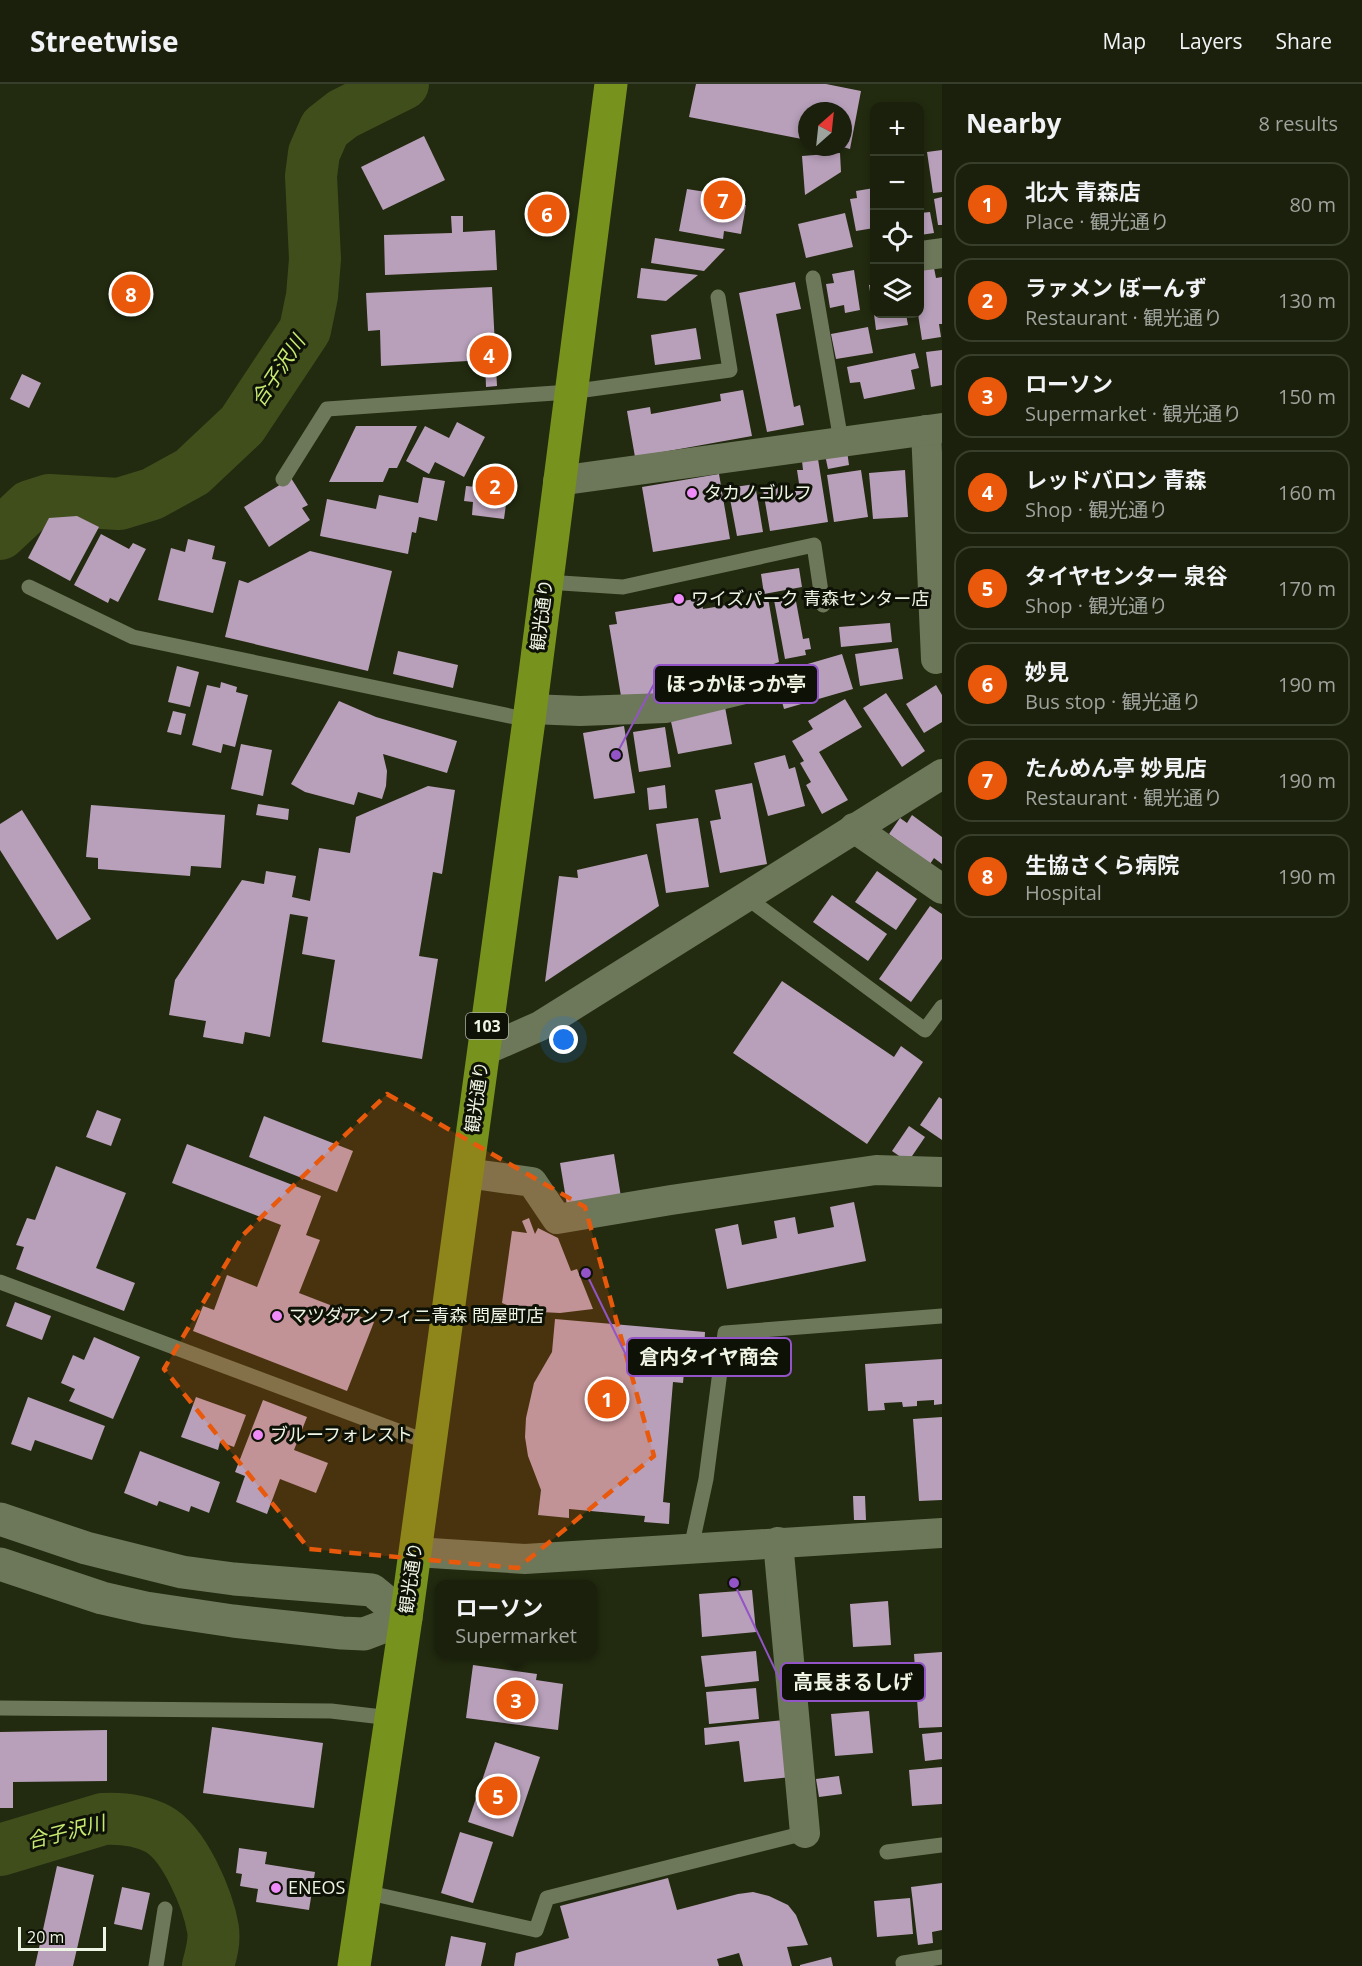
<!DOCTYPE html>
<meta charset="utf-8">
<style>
:root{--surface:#1a200b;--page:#232814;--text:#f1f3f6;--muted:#9fa39d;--line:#383e2c;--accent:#ea580c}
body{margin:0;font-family:"Open Sans","Noto Sans JP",sans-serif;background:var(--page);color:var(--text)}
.controls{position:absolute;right:18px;top:18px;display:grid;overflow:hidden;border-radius:12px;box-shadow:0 3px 9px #0003}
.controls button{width:54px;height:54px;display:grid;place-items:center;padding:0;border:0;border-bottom:2px solid var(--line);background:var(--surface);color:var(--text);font:30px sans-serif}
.compass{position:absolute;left:798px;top:18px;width:54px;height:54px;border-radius:50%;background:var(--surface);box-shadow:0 3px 9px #0003;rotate:27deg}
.scale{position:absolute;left:18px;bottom:15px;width:88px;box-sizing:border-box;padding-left:6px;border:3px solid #eff5e4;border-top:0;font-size:16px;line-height:21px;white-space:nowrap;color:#eff5e4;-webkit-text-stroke:4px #0e1106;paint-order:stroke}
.you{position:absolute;left:564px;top:956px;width:21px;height:21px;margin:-15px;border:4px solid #fff;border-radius:50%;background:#1a73e8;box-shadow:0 0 0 9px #1a73e833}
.badge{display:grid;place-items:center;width:39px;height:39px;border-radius:50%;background:var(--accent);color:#fff;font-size:20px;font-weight:700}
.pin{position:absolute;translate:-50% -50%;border:3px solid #fff;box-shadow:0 2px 6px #0006}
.popup{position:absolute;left:435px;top:1496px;width:162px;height:78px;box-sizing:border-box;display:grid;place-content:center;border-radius:12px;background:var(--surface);filter:drop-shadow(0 2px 4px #0005);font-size:20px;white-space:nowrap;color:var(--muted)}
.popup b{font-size:22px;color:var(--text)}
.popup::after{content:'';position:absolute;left:50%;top:100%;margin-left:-12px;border:12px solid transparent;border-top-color:var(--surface)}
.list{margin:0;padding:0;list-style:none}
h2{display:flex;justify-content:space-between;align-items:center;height:78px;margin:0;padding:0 24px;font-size:26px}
h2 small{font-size:20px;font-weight:400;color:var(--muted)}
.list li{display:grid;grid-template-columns:39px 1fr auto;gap:18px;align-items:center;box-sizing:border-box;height:84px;margin:0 12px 12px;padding:0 12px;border:2px solid var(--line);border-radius:18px}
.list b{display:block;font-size:22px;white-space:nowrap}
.list p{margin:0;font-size:20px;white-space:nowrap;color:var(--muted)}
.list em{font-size:20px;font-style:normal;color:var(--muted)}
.icon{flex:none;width:33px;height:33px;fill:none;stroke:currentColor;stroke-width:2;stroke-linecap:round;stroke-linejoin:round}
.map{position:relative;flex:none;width:942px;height:1882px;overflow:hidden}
header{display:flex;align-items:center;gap:36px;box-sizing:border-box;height:84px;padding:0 30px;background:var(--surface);border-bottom:2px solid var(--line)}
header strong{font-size:28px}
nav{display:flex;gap:33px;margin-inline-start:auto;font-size:21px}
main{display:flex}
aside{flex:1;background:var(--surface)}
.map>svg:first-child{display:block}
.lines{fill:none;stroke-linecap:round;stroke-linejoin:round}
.river{stroke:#404e1c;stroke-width:52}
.building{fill:#b8a0ba}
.service{stroke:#6d7759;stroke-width:15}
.minor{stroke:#6d7759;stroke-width:30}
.tertiary{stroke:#6d7759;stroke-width:33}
.trunk{stroke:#78921e;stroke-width:33}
.marked{fill:#e8590c;fill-opacity:0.2;stroke:#e8590c;stroke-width:4.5;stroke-dasharray:12 8;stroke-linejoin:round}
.poi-dot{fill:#ee8bf8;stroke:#0e1106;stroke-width:2}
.labels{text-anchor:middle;stroke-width:6;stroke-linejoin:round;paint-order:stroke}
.shield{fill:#0e1106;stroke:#acb1a1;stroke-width:1.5}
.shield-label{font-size:16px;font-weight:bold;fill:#eff5e4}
.poi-label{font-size:18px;fill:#eff5e4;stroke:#0e1106;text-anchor:start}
.street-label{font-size:18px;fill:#eff5e4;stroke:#0e1106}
.water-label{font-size:20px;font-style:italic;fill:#c7eb70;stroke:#0e1106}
.leader{fill:none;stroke:#9254c6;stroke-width:2}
.callout-dot{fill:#9254c6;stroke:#0e1106;stroke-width:2}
.callout{fill:#0e1106;stroke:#9254c6;stroke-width:2}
.callout-label{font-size:20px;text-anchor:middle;font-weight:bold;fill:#eff5e4}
</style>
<header>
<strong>Streetwise</strong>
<nav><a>Map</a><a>Layers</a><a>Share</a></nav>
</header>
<main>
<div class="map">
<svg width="942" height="1882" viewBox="0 0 942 1882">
<rect width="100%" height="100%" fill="#222a0f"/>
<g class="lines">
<g class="river">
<polyline points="0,450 30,422 49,416 119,420 152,410 192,388 242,341 305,246 312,212 315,175 311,92 314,69 325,44 343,30 403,0"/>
<path d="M0 1766 103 1735C123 1734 140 1736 158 1745 185 1760 208 1816 213 1845 215 1858 211 1870 208 1882"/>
</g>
</g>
<g class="building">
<polygon points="696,0 826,0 861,7 850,65 843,63 843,27 807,27 807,56 689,33"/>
<polygon points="424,52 445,96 383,126 361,83"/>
<polygon points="942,66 942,108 933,109 927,68"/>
<polygon points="840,69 841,88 805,111 802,72"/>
<polygon points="874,104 874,144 856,147 850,115 857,114 856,107"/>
<polygon points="687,105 731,112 730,118 746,121 741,150 724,147 723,155 679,147"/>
<polygon points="942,113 942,141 938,141 934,115"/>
<polygon points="930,128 934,149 920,151 920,129"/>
<polygon points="845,129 853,163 806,174 798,140"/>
<polygon points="451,132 463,132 463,148 495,146 497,186 385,191 384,151 452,149"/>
<polygon points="655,154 725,165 704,187 651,179"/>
<polygon points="641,184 698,191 666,217 637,214"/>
<polygon points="934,184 936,194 942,193 942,240 939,240 941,253 922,256 918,230 920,230 920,186"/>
<polygon points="854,186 860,226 845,229 844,221 830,224 826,200 834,199 832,190"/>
<polygon points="795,198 801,225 776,230 794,323 800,321 804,341 767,348 739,209"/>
<polygon points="874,200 874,227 873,227 869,201"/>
<polygon points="492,203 497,302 486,303 485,276 381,282 380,246 368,247 366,209"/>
<polygon points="874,230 906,230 908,241 876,246"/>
<polygon points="868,243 873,269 836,275 831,250"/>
<polygon points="696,244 701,275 655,281 651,251"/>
<polygon points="942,266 942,301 931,303 926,268"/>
<polygon points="915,269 919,284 911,286 915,305 864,315 860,298 850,299 847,283"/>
<polygon points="22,290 41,299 29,324 10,315"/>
<polygon points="743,306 752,352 635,373 627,327 650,323 651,330 721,317 720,310"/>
<polygon points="457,338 485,353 464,393 435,378 429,390 406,377 425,342 449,354"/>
<polygon points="356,342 417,342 397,384 389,384 383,398 329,398"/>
<polygon points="847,367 849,381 828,385 825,371"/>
<polygon points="818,375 828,438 770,447 763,406 783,402 784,409 800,406 797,386 803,386 802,377"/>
<polygon points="861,386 868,433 834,438 827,391"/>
<polygon points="905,386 908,433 873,435 869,389"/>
<polygon points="719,390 730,455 653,468 642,403"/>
<polygon points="423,393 445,397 437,437 419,433 416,449 412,448 408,470 320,452 327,415 376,425 379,411 418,419"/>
<polygon points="291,394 308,421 302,424 310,436 269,463 244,423"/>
<polygon points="477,394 509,398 504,435 472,431 473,418 464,417 466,402 476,403"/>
<polygon points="755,400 763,448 737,452 728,404"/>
<polygon points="77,432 99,443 70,497 28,474 49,434"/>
<polygon points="101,450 129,465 133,459 146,465 118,518 110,514 108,519 74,501"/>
<polygon points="188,455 215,462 212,475 226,478 213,529 158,516 171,464 185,468"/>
<polygon points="310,467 392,487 368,587 225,553 239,496 248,499"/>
<polygon points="799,484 802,503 764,510 761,490"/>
<polygon points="795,512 803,555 809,554 811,565 805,566 806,571 785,575 774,516"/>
<polygon points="701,514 703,525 768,514 779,578 714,603 622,618 609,541 617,540 615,528"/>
<polygon points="890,539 892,558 841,563 839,543"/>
<polygon points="898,564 903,595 860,602 855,570"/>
<polygon points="398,567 458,581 453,604 393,590"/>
<polygon points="842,570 853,605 784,625 776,596 788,592 787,586"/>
<polygon points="177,582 199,588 190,623 168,618"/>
<polygon points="221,598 237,603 236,608 248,611 235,663 223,660 221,669 192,661 207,601 220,604"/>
<polygon points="936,601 942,611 942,638 924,649 906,620"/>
<polygon points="886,609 925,667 902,683 863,624"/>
<polygon points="845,615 862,643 819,668 848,716 822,730 806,701 811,698 800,679 804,677 792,657 813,645 808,637"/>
<polygon points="339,617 376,633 457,657 447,689 383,670 387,687 386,702 382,715 358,708 354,721 305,708 291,700"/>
<polygon points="725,623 732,660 678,670 670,633"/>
<polygon points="173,627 186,630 181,651 167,648"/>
<polygon points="624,642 635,709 594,715 583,649"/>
<polygon points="665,643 671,683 639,688 633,648"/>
<polygon points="241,660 272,666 263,712 231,705"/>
<polygon points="785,671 789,685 795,683 805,722 768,732 754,679"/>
<polygon points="752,699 767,780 720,789 710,737 721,735 715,706"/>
<polygon points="665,701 667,724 649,726 647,704"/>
<polygon points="428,702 455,706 442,790 433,788 419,872 438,875 422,975 322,958 335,876 302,870 308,833 290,830 270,953 245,948 243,960 203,953 206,937 169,931 175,896 242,796 264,800 266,787 296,792 292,813 310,817 319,764 350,769 356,733"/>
<polygon points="258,720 289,725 288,736 256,731"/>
<polygon points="91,721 225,731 221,784 191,782 190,792 98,785 98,774 86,773"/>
<polygon points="22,726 91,835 57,856 0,766 0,740"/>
<polygon points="912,731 942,753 942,780 934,774 930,780 889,750 900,734 907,739"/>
<polygon points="698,734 709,803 666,809 656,740"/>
<polygon points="647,770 659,822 545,898 559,792 578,794 577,786"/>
<polygon points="877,787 917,815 896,846 855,818"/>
<polygon points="832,811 887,850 868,877 813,838"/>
<polygon points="930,822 942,830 942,875 911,918 879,895"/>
<polygon points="782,897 894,973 901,962 923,978 867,1060 733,969"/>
<polygon points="939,1013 942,1015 942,1056 920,1041"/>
<polygon points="97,1026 121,1035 111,1062 86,1053"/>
<polygon points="264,1032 353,1067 337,1108 249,1073"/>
<polygon points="909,1042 925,1053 908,1078 892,1067"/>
<polygon points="187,1060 321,1112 306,1151 320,1156 299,1209 374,1238 347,1307 193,1247 203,1222 214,1226 227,1191 257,1203 281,1141 172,1099"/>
<polygon points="614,1070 621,1113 567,1121 560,1079"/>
<polygon points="56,1082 126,1109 96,1184 135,1199 124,1227 16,1185 24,1163 16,1161 27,1134 35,1136"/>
<polygon points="854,1118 866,1177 727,1205 715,1145 738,1140 742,1161 777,1154 774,1137 795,1133 798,1150 834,1143 830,1123"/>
<polygon points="529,1134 535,1150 538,1144 558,1154 571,1187 577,1185 593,1225 560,1229 521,1227 502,1219 512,1147 527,1149 522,1137"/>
<polygon points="15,1218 51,1232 42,1256 6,1242"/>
<polygon points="555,1235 705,1248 704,1269 686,1267 683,1299 673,1298 663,1418 670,1419 669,1440 644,1438 645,1432 569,1425 569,1434 538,1431 541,1406 528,1372 525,1353 526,1334 534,1299 552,1268"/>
<polygon points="94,1253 140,1273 113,1335 69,1317 75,1305 61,1299 73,1271 84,1276"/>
<polygon points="942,1275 942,1320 934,1321 934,1316 917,1317 917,1322 903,1323 902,1318 884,1319 885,1326 868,1327 865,1280"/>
<polygon points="28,1313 105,1342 92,1376 35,1356 31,1367 11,1360"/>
<polygon points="196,1313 246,1331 234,1363 220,1358 218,1366 181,1353"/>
<polygon points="263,1316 307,1333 294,1366 328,1379 316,1409 280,1395 267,1430 236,1418 245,1392 235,1388"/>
<polygon points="942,1333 942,1416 919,1417 913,1335"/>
<polygon points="140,1367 220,1398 209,1429 191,1422 189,1428 159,1417 157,1422 124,1409"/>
<polygon points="853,1412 865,1412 866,1436 854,1436"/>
<polygon points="752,1506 756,1548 702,1553 699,1510"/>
<polygon points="888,1517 891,1561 853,1563 850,1520"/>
<polygon points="756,1567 759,1597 705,1603 701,1572"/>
<polygon points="942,1568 942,1643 919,1644 914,1570"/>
<polygon points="473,1581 537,1590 536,1596 563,1600 558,1646 466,1634"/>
<polygon points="756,1604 759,1635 709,1640 706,1608"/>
<polygon points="869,1627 873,1669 835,1672 831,1630"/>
<polygon points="784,1636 791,1693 744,1698 739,1657 705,1661 704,1644"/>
<polygon points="212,1643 323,1659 314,1724 203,1709"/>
<polygon points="107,1646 107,1697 13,1698 13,1724 0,1724 0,1648"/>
<polygon points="942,1648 942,1675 925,1677 922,1650"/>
<polygon points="495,1658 540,1673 513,1753 468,1738"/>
<polygon points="942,1683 942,1720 912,1722 909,1686"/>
<polygon points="839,1692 842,1710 819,1713 816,1695"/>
<polygon points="460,1748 493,1758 473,1819 441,1809"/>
<polygon points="239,1764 267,1768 265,1780 315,1788 309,1826 256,1818 258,1805 240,1802 242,1790 236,1789"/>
<polygon points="57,1782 94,1791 73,1882 35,1882"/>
<polygon points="668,1794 677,1826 738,1810 753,1808 769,1812 788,1821 796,1831 808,1861 787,1863 792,1882 743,1882 739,1869 717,1875 719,1882 514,1882 516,1869 569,1854 560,1822"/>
<polygon points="942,1799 942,1846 932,1848 933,1859 918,1861 911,1803"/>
<polygon points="122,1803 150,1809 142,1846 114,1840"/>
<polygon points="910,1814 913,1850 877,1853 874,1817"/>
<polygon points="451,1852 486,1859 481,1882 445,1882"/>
<polygon points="831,1873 833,1882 800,1882 800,1881"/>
</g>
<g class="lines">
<g class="service">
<polyline points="813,194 841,357"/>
<polyline points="283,395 327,325 570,308 730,286 718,213"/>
<polyline points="546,498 623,503 814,461 823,521"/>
<polyline points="29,503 133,553 529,636"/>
<polyline points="746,813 925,946 942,923"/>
<polyline points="0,1198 430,1359"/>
<polyline points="691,1464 706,1395 725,1249 942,1232"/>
<polyline points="0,1624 331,1627 391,1634"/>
<polyline points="887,1768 942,1761"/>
<polyline points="365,1808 536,1846 547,1814 805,1749"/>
<polyline points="903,1879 942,1873"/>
<polyline points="156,1882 165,1825"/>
</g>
<g class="minor">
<polyline points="920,172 942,169"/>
<polyline points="926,346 936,575"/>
<polyline points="558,397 942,344"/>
<polyline points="531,625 580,627 666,624 761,601"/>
<polyline points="854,744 942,805"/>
<polyline points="483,967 540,942 942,690"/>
<polyline points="466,1089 532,1098 557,1135 671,1116 876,1086 942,1088"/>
<polyline points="778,1458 805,1749"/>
<polyline points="415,1468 525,1475 942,1449"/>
</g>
<polyline class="tertiary" points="0,1435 86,1464 182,1488 234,1495 372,1506 406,1534 364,1550 342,1549 233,1537 146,1524 102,1514 0,1480"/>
<polyline class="trunk" points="354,1882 406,1534 529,636 611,0"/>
</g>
<path class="marked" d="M387 1010 585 1123 654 1372 518 1484 309 1465 164 1285 243 1151Z"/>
<g class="poi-dot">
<circle cx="692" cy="409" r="6"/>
<circle cx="679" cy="515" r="6"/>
<circle cx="277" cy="1232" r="6"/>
<circle cx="258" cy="1351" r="6"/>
<circle cx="276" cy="1804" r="6"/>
</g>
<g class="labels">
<rect class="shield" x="466" y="929" width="42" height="26" rx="4.5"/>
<g class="shield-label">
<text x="487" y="948">103</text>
</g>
<g class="poi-label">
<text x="704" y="415">タカノゴルフ</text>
<text x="691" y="521">ワイズパーク 青森センター店</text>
<text x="289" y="1238">マツダアンフィニ青森 問屋町店</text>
<text x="270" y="1357">ブルーフォレスト</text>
<text x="288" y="1810">ENEOS</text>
</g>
<g class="street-label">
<text transform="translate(542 531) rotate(-83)" y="6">観光通り</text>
<text transform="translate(477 1013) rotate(-82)" y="6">観光通り</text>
<text transform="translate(411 1494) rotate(-82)" y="6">観光通り</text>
</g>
<g class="water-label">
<text transform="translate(278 287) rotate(-57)" y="7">合子沢川</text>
<text transform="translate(66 1748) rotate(-14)" y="7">合子沢川</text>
</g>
</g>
<path class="leader" d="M616 671L654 600M586 1189L627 1273M734 1499L781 1598"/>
<g class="callout-dot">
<circle cx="616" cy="671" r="6"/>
<circle cx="586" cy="1189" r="6"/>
<circle cx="734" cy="1499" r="6"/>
</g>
<g class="callout">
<rect x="654" y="581" width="164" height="38" rx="6"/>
<rect x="627" y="1254" width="164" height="38" rx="6"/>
<rect x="781" y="1579" width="144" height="38" rx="6"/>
</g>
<g class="callout-label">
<text x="736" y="607">ほっかほっか亭</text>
<text x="709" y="1280">倉内タイヤ商会</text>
<text x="853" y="1605">高長まるしげ</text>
</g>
</svg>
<div class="controls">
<button>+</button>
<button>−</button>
<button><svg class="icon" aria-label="locate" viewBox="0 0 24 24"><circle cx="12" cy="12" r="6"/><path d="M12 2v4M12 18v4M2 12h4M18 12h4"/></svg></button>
<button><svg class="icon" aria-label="layers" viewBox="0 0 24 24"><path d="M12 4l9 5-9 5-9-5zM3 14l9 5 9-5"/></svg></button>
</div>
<svg class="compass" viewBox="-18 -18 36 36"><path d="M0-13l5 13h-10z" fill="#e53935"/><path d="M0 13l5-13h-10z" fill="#9fa39d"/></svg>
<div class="scale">20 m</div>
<div class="you"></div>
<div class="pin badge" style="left:607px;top:1315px">1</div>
<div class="pin badge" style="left:495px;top:402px">2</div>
<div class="pin badge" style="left:516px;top:1616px">3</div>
<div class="popup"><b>ローソン</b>Supermarket</div>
<div class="pin badge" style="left:489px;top:271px">4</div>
<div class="pin badge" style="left:498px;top:1712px">5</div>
<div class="pin badge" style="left:547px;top:130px">6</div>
<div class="pin badge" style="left:723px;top:116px">7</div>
<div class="pin badge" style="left:131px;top:210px">8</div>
</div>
<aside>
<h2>Nearby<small>8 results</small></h2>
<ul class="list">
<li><span class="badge">1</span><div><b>北大 青森店</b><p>Place · 観光通り</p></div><em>80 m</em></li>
<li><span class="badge">2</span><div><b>ラァメン ぼーんず</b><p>Restaurant · 観光通り</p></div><em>130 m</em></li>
<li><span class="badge">3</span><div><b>ローソン</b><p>Supermarket · 観光通り</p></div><em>150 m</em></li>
<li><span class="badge">4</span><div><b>レッドバロン 青森</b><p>Shop · 観光通り</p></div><em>160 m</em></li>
<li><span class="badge">5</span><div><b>タイヤセンター 泉谷</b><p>Shop · 観光通り</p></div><em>170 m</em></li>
<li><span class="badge">6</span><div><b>妙見</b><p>Bus stop · 観光通り</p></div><em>190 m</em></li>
<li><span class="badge">7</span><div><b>たんめん亭 妙見店</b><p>Restaurant · 観光通り</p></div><em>190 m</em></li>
<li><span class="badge">8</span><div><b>生協さくら病院</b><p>Hospital</p></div><em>190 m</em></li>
</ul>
</aside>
</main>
